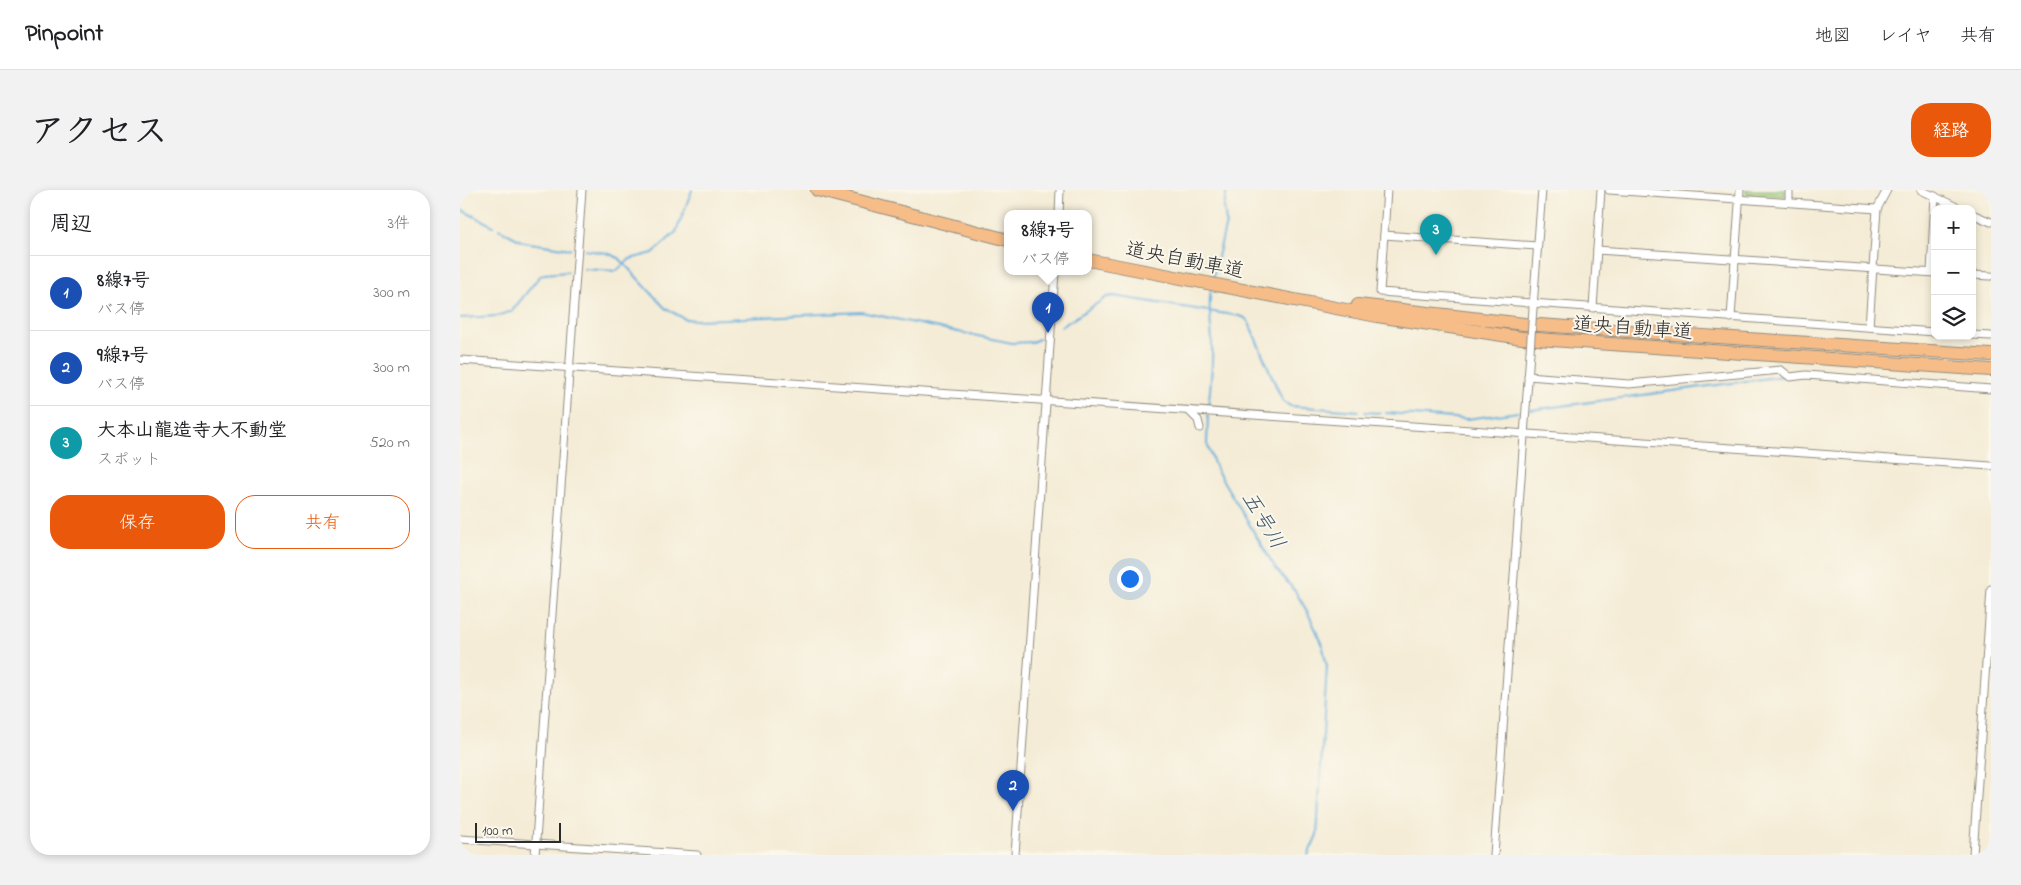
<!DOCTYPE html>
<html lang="ja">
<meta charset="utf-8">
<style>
:root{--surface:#fff;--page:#f2f2f2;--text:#202124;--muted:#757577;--line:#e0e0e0;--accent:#ea580c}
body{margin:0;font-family:"Indie Flower","Klee One",sans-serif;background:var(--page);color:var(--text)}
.controls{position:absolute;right:15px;top:15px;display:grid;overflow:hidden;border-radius:10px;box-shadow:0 2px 8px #0003}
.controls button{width:45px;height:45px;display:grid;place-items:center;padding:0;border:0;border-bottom:1px solid var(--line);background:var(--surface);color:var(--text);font:25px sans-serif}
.scale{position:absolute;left:15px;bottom:12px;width:86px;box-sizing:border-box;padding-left:5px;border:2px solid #2b2b2b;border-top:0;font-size:14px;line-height:18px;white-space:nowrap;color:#2b2b2b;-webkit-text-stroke:4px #fbf7ec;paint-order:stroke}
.you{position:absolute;left:669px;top:388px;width:18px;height:18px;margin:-12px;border:4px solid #fff;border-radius:50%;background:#1a73e8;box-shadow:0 0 0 8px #1a73e833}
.badge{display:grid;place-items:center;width:32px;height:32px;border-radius:50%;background:var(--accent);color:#fff;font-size:16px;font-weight:700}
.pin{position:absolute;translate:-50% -41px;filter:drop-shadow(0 1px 2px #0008)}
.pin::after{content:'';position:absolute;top:26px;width:18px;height:15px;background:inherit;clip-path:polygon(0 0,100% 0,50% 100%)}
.popup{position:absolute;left:544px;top:20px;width:88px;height:65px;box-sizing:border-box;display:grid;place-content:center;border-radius:10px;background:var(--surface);filter:drop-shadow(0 1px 4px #0005);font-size:16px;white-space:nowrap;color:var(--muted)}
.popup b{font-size:19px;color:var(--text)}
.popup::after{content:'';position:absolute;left:50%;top:100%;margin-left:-10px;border:10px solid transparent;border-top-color:var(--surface)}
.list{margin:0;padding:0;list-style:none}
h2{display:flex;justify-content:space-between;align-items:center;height:65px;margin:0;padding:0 20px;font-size:21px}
h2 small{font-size:16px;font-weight:400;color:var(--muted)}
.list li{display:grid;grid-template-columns:32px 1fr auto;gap:15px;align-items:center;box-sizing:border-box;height:75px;padding:0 20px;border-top:1px solid var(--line)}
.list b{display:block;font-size:19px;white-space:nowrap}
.list p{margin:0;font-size:16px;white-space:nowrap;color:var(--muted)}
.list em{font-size:16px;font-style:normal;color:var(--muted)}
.actions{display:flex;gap:10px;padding:15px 20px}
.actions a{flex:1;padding:11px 0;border:1px solid var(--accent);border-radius:20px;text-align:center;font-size:18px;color:var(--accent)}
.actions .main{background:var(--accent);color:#fff}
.icon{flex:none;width:28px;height:28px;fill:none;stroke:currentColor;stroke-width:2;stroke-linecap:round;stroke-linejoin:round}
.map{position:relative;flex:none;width:1531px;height:665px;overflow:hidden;border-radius:20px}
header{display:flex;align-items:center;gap:30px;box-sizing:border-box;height:70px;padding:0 25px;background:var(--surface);border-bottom:1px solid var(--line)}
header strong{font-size:24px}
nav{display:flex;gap:28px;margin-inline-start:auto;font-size:18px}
.intro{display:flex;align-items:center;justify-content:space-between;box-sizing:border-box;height:120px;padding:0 30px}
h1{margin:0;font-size:35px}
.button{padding:12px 22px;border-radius:20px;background:var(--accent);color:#fff;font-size:18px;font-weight:700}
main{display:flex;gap:30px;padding:0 30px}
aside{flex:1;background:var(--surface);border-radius:20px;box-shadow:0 2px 8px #0003}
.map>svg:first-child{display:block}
.green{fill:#a7d583;stroke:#698057}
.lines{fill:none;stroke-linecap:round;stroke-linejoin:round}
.stream{stroke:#65aedd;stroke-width:2}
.minor-casing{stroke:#908c80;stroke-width:9}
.motorway-casing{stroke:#908c80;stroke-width:14}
.minor{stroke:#fff;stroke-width:7}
.motorway{stroke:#f7bd88;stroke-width:12}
.minor-bridge-casing{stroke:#908c80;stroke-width:9;stroke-linecap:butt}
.minor-bridge{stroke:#fff;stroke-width:7}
.labels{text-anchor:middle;stroke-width:4;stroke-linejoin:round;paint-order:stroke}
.street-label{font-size:20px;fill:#2b2b2b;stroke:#fbf7ec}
.water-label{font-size:21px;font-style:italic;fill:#3f5969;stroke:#fbf7ec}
</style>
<header>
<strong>Pinpoint</strong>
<nav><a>地図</a><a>レイヤ</a><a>共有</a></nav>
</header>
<div class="intro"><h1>アクセス</h1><a class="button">経路</a></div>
<main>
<aside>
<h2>周辺<small>3件</small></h2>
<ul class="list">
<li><span class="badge" style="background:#1a4fb4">1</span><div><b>8線7号</b><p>バス停</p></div><em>300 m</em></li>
<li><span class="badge" style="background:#1a4fb4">2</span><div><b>9線7号</b><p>バス停</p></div><em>300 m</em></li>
<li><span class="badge" style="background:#0f9aa8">3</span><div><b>大本山龍造寺大不動堂</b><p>スポット</p></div><em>520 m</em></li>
</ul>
<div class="actions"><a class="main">保存</a><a>共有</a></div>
</aside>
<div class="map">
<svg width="1531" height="665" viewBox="0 0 1531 665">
<rect width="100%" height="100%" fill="#fbf7ec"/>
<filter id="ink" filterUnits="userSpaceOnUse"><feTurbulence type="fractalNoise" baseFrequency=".02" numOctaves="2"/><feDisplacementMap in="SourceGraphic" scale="10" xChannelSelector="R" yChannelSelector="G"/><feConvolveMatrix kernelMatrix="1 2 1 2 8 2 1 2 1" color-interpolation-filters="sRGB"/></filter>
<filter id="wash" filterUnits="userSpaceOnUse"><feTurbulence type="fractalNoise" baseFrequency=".0096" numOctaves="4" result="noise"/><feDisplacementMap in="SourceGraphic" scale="20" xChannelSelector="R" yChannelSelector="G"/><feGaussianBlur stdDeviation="1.12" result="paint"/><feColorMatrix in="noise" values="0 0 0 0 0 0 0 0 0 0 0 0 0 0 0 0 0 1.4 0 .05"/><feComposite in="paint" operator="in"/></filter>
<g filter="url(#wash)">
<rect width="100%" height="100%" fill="#f4ecd6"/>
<polygon class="green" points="1286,0 1325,0 1325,6 1286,4"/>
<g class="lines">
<g class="stream">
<polyline points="0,19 33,36"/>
<polyline points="39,39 63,52 111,59"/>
<polyline points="125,60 147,63 159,68 205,118 225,129 235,130 266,129 401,122 552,153 572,152 579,149"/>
<polyline points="124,79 156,81 170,69 193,63 216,42 232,0"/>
<polyline points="753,88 766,33 764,17 767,0"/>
<polyline points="0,128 37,126 52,121 79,87 84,84 108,82"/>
<polyline points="601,137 647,107 654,106 779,126 785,128 789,133 820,205 823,211 830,216 899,221"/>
<path d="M748 220C750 199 753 178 752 157 752 136 747 118 751 98"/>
<polyline points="1071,220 1324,186"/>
<polyline points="905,222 920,223"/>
<polyline points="926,223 1007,229 1058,222"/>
<polyline points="748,225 747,254 756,279 816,379 835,401 847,421 862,453 867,476 857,645 848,665"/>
</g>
</g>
</g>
<g filter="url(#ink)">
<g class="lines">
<defs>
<g id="minor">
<polyline points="927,0 920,102 1475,142"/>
<polyline points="1149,0 1417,19"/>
<polyline points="1461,0 1501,19"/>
<polyline points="1329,12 1329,0"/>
<polyline points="599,24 600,0"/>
<polyline points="1512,24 1531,32"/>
<polyline points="924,45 1077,56"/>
<polyline points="1137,60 1475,83"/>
<polyline points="1471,82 1475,6"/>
<polyline points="1512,85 1531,86"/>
<polyline points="1073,117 1082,0"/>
<polyline points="1133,118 1141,0"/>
<polyline points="1271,128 1280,0"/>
<polyline points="1409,137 1417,19 1427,0"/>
<polyline points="1512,145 1531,146"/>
<polyline points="0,170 1531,276"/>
<polyline points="1068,186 1169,194 1321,180 1330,187 1346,185 1531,199"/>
<polyline points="729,221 738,230 740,238"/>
<polyline points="0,649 237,665"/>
<polyline points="75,665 122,0"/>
<polyline points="555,665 595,82"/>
<polyline points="1034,665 1070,162"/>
<polyline points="1513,665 1531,399"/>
</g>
<g id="motorway">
<polyline points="357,0 548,50"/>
<polyline points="628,70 917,126 1062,148 1531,180"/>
<polyline points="898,115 1064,134 1531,165"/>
</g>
</defs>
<use href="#minor" class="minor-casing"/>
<use href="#motorway" class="motorway-casing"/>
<use href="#minor" class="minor"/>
<use href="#motorway" class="motorway"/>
<defs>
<polyline id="minor-bridge" points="1070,162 1073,118"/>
</defs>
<use href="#minor-bridge" class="minor-bridge-casing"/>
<use href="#minor-bridge" class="minor-bridge"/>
</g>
</g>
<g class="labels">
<g class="street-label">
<text transform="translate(725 69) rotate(11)" y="7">道央自動車道</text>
<text transform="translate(1173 137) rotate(4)" y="7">道央自動車道</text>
</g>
<g class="water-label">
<text transform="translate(804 330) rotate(59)" y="7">五号川</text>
</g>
</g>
</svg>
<div class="controls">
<button>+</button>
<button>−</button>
<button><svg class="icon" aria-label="layers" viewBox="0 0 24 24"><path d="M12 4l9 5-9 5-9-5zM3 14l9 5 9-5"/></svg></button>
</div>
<div class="scale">100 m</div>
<div class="you"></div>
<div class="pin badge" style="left:588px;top:143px;background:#1a4fb4">1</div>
<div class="popup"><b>8線7号</b>バス停</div>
<div class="pin badge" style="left:553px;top:621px;background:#1a4fb4">2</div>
<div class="pin badge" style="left:976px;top:65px;background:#0f9aa8">3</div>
</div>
</main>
